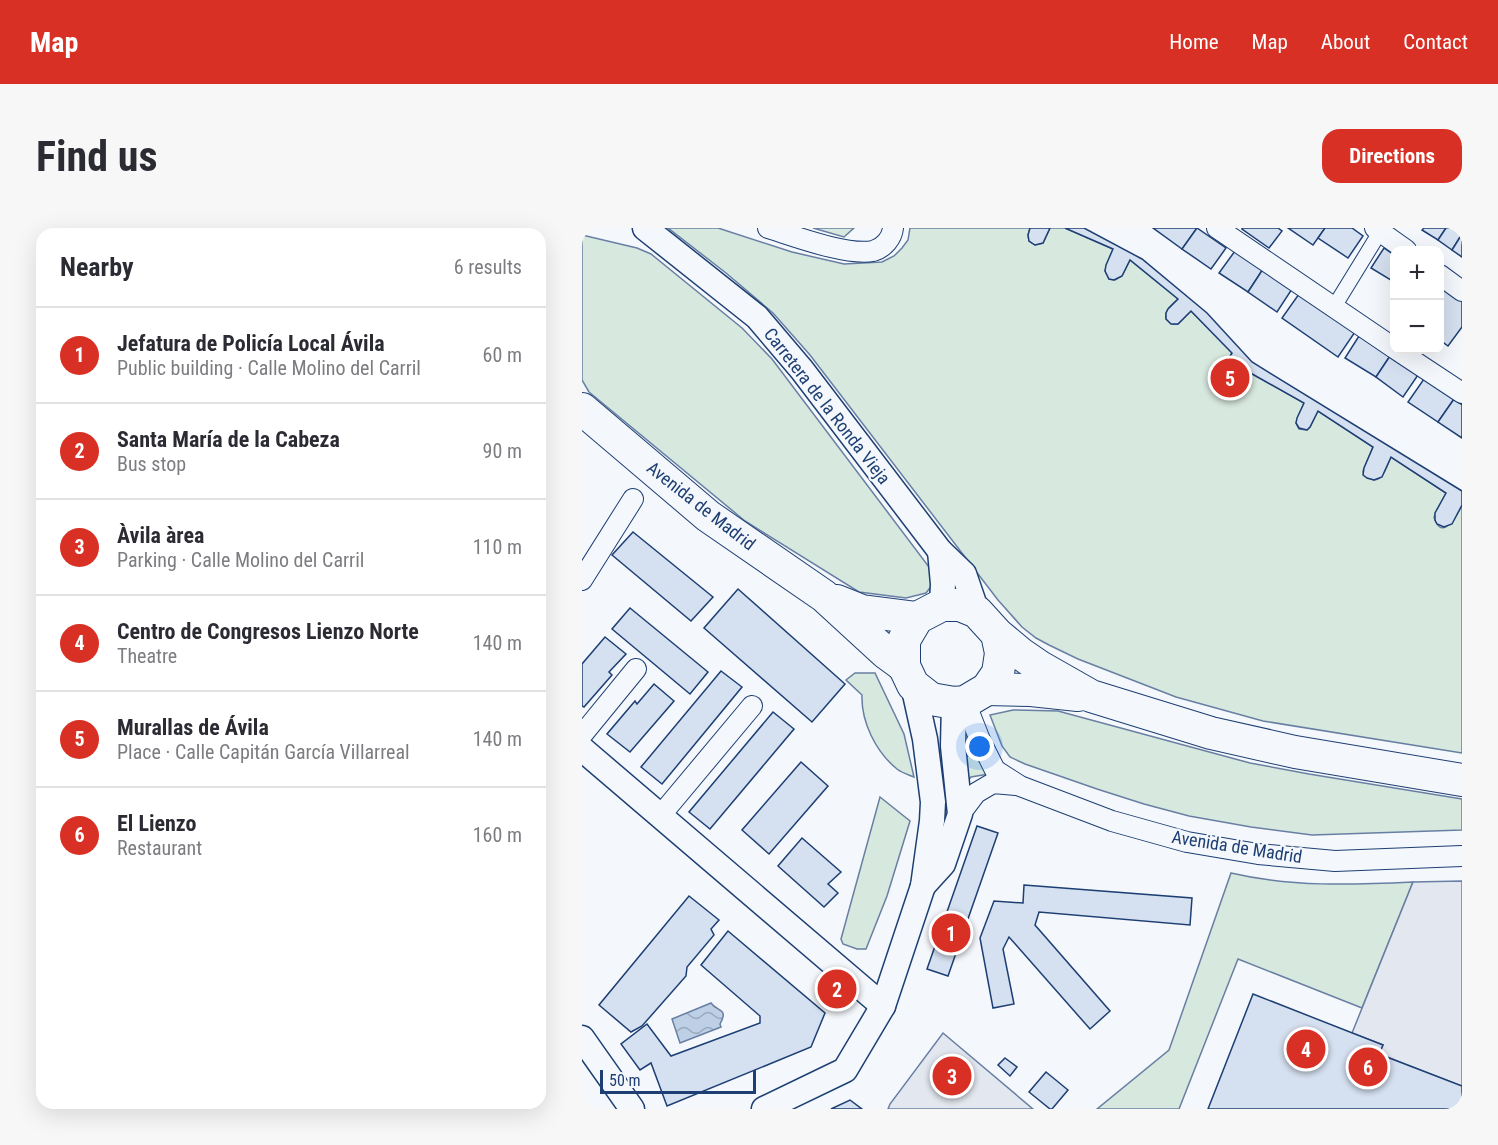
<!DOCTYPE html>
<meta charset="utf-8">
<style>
:root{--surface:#fff;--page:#f7f7f7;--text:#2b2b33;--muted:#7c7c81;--line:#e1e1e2;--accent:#d93025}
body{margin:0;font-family:"Roboto Condensed",sans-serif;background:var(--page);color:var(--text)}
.controls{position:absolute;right:18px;top:18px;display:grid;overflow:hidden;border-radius:12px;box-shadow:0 6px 24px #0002}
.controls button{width:54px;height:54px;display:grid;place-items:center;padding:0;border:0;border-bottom:2px solid var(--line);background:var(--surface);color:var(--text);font:30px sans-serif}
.scale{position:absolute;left:18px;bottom:15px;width:156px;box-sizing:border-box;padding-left:6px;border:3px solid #1d3f73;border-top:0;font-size:16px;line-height:21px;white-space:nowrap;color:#1d3f73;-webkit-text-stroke:4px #f4f7fb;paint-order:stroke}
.you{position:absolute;left:398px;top:519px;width:21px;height:21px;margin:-15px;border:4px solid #fff;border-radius:50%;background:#1a73e8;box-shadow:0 0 0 9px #1a73e833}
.badge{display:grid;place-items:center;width:39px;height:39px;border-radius:50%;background:var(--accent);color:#fff;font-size:20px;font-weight:700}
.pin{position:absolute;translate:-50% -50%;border:3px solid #fff;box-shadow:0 2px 6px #0006}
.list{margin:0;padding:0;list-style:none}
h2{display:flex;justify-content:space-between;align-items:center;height:78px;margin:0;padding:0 24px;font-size:26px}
h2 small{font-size:20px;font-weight:400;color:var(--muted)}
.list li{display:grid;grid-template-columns:39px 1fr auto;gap:18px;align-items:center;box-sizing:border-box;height:96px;padding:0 24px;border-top:2px solid var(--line)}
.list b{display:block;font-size:22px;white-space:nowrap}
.list p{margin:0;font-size:20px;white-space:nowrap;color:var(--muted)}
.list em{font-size:20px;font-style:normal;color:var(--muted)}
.map{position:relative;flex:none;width:880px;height:881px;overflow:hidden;border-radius:18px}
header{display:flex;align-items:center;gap:36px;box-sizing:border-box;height:84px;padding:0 30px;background:var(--accent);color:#fff}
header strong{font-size:28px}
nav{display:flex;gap:33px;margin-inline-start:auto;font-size:21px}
.intro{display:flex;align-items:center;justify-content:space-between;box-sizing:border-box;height:144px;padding:0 36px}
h1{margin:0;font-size:42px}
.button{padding:15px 27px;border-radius:18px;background:var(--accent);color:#fff;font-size:21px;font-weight:700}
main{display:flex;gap:36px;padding:0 36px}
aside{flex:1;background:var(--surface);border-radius:18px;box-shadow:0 6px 24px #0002}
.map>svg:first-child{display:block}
.green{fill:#d7e8df;stroke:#687fa3;stroke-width:1.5}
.parking{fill:#e3e8f0;stroke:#687fa3;stroke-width:1.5}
.water{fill:url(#water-waves);stroke:#687fa3;stroke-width:1.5}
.building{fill:#d5e0f0;stroke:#1d3f73;stroke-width:1.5}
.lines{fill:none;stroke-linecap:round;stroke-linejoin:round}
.pedestrian-casing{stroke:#1d3f73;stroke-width:16}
.minor-casing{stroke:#1d3f73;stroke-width:22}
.tertiary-casing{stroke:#1d3f73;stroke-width:27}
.trunk-casing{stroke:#1d3f73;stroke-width:34}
.pedestrian{stroke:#f4f7fb;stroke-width:14}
.minor{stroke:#f4f7fb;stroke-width:20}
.tertiary{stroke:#f4f7fb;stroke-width:24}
.trunk{stroke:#f4f7fb;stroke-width:32}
.labels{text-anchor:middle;stroke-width:4.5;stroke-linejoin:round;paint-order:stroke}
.street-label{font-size:18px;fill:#1d3f73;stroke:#f4f7fb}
</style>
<header>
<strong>Map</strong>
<nav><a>Home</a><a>Map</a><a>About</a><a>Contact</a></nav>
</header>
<div class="intro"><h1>Find us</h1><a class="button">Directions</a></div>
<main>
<aside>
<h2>Nearby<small>6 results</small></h2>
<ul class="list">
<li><span class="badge">1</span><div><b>Jefatura de Policía Local Ávila</b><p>Public building · Calle Molino del Carril</p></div><em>60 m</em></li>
<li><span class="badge">2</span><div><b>Santa María de la Cabeza</b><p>Bus stop</p></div><em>90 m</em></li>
<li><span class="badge">3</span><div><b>Àvila àrea</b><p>Parking · Calle Molino del Carril</p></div><em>110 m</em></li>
<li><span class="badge">4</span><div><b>Centro de Congresos Lienzo Norte</b><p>Theatre</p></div><em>140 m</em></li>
<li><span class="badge">5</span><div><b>Murallas de Ávila</b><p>Place · Calle Capitán García Villarreal</p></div><em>140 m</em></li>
<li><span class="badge">6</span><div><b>El Lienzo</b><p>Restaurant</p></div><em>160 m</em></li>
</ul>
</aside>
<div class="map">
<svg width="880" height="881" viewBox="0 0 880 881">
<defs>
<pattern id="water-waves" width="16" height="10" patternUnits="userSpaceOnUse" patternTransform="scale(1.5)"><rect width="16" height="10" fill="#bed0e5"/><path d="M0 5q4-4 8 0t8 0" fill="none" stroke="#9aaabe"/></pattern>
</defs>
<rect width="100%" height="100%" fill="#f4f7fb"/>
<g class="green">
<path d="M86 0H136L210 24 262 36 300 34 312 28 320 20 326 12 328 0H448L446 7 447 13 453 17 461 15 468 0H483L531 21 523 43 527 51 533 52 540 48 548 32 596 71C590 77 582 82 584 91 588 95 590 97 596 96L609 83 650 125 636 148 639 156 643 159H652L665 143 722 175 714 195 717 201 725 202 728 199 736 183 791 219 781 243 782 247C799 261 803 242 809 229L864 265 852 289C860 315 875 287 880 277V525L681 493 594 469 496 431 467 417 454 410 440 399 416 372 228 127 191 85 144 45Z"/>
<polygon points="231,0 272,0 262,9"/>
<polygon points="0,7 55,20 69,26 160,100 190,131 347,339 351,356 344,365 324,370 277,364 163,293 7,164 0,152"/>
<path d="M273 445H293L322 506 332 549C327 547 320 545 315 541 294 524 279 494 280 467L264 452Z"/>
<polygon points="431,482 476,483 668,535 727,546 880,571 880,602 730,607 669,599 607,588 562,576 515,561 443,536 428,529 420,518 408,487"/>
<polygon points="393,525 407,546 389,549 384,555 380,530"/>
<polygon points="298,569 328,593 305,668 284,721 275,721 261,716 259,711"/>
<path d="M649 645C709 659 770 657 831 654L780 780 656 731 597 881H515L587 822Z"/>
</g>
<g class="parking">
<polygon points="880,653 880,858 797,826 801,817 770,805 831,654"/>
<polygon points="361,805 451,881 306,881 308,876"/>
</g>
<path class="water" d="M129 775C135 784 147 780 138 796L139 799 98 815 90 791Z"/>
<g class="building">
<polygon points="448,0 468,0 461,15 453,17 447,13 446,7"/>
<polygon points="483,0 502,0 560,31 625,85 670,134 880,263 880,277 870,296 862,299 855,296 853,292 853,285 864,265 809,229 800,249 792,252 785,250 781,247 782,240 791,219 736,183 728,199 725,202 717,200 714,195 715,190 722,175 665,143 652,159 643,159 639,156 636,148 650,125 609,83 596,96 589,96 584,91 584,85 586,81 596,71 548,32 540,48 532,52 527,51 523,43 524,37 531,21"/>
<polygon points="571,0 615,0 600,21"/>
<polygon points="615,0 644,20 629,41 600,21"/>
<polygon points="660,0 696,0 700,3 687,20 660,1"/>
<polygon points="706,0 743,0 731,17"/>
<polygon points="743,0 770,0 781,8 766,30 736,10"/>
<polygon points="842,0 864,0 856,12 840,2"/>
<polygon points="864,0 880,0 880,6 870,22 856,12"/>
<polygon points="880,6 880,29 870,22"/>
<polygon points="802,20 812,27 812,54 789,40"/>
<polygon points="653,23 681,41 666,64 637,45"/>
<polygon points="681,41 710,61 695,84 666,64"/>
<polygon points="863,61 880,73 880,99 866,118 858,112 858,68"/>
<polygon points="717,66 773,104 756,129 700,90"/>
<polygon points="777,108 808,128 794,149 763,130"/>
<polygon points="808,128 836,147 821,169 794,149"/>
<polygon points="842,151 872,171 856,194 826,174"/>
<polygon points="872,171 880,177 880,210 856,194"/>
<polygon points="51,304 131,369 109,393 30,327"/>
<polygon points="156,361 263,456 230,494 122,400"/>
<polygon points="48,380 126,444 108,466 30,401"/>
<polygon points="23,409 44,426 27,444 30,447 2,479 0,478 0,436"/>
<polygon points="139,443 160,459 80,556 59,539"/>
<polygon points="72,456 92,473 48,524 25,506 53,473 55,476"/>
<polygon points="191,484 212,501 128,601 107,584"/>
<polygon points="219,534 246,558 187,626 160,602"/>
<polygon points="395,598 416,605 366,748 345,741"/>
<polygon points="220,610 259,644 246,656 256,665 242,679 196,638"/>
<polygon points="442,657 610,670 608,697 457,684 453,697 528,783 508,801 427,709 421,721 432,776 411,780 398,710 412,673 441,675"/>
<polygon points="107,668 137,692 129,701 132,707 105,739 104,748 60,798 49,804 17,777"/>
<polygon points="146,703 243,785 229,819 85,878 69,835 58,842 39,816 65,796 89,828 178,795 178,788 119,737"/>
<polygon points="671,766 801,817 797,826 880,858 880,881 626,881"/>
<polygon points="423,830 435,839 428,848 416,837"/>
<polygon points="464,844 486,862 470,881 468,881 447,864"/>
<polygon points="268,872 280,881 249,881"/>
</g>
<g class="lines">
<defs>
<polyline id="pedestrian" points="752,79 798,4"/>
<g id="minor">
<path d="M186 0C212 8 265 28 291 23 302 20 310 10 311 0"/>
<polyline points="635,0 812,120"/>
<polyline points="793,0 824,22"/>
<polyline points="858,47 880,63"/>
<polyline points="815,122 880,165"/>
<polyline points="0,352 51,271"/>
<polyline points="383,474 398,512 413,542 438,558 530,593 605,614 676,626 753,633 880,628"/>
<polyline points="0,507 54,441"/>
<polyline points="378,586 394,565 411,555 434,557"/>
<polyline points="78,588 170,478"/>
</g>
<g id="tertiary">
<polyline points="63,0 175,89 220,142 358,323 382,346 395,384"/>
<polyline points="358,323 361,356 360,377"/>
<polyline points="0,521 301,778"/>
<polyline points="341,658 361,636 378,586 371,518 372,475"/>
<polyline points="0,810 50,881"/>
<polyline points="182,881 263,842 301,778 341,658 350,593 351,574 343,511 331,457"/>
</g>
<g id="trunk">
<polyline points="0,181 126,288 242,368 303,424 322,438"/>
<polyline points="255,373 280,383 335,390"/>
<polyline points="415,406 419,425 416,445 405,461 383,474 372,475 349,471 331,457 322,438 322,412 335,390 360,377 378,377 395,384 415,406 439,426 458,439 509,468 629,505 713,524 880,552"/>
<polyline points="405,461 449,462 496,467"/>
</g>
</defs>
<use href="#pedestrian" class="pedestrian-casing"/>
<use href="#minor" class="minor-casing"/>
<use href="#tertiary" class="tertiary-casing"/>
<use href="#trunk" class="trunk-casing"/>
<use href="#pedestrian" class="pedestrian"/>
<use href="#minor" class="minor"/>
<use href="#tertiary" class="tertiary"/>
<use href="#trunk" class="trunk"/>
</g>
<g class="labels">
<g class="street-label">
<text transform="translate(245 178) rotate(52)" y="6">Carretera de la Ronda Vieja</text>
<text transform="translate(119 278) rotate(38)" y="6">Avenida de Madrid</text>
<text transform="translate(655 619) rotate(9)" y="6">Avenida de Madrid</text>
</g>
</g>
</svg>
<div class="controls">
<button>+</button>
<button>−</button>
</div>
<div class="scale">50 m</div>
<div class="you"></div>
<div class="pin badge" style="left:369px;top:705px">1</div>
<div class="pin badge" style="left:255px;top:761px">2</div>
<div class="pin badge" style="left:370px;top:848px">3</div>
<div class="pin badge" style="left:724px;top:821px">4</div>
<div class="pin badge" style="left:648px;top:150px">5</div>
<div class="pin badge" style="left:786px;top:839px">6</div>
</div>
</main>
